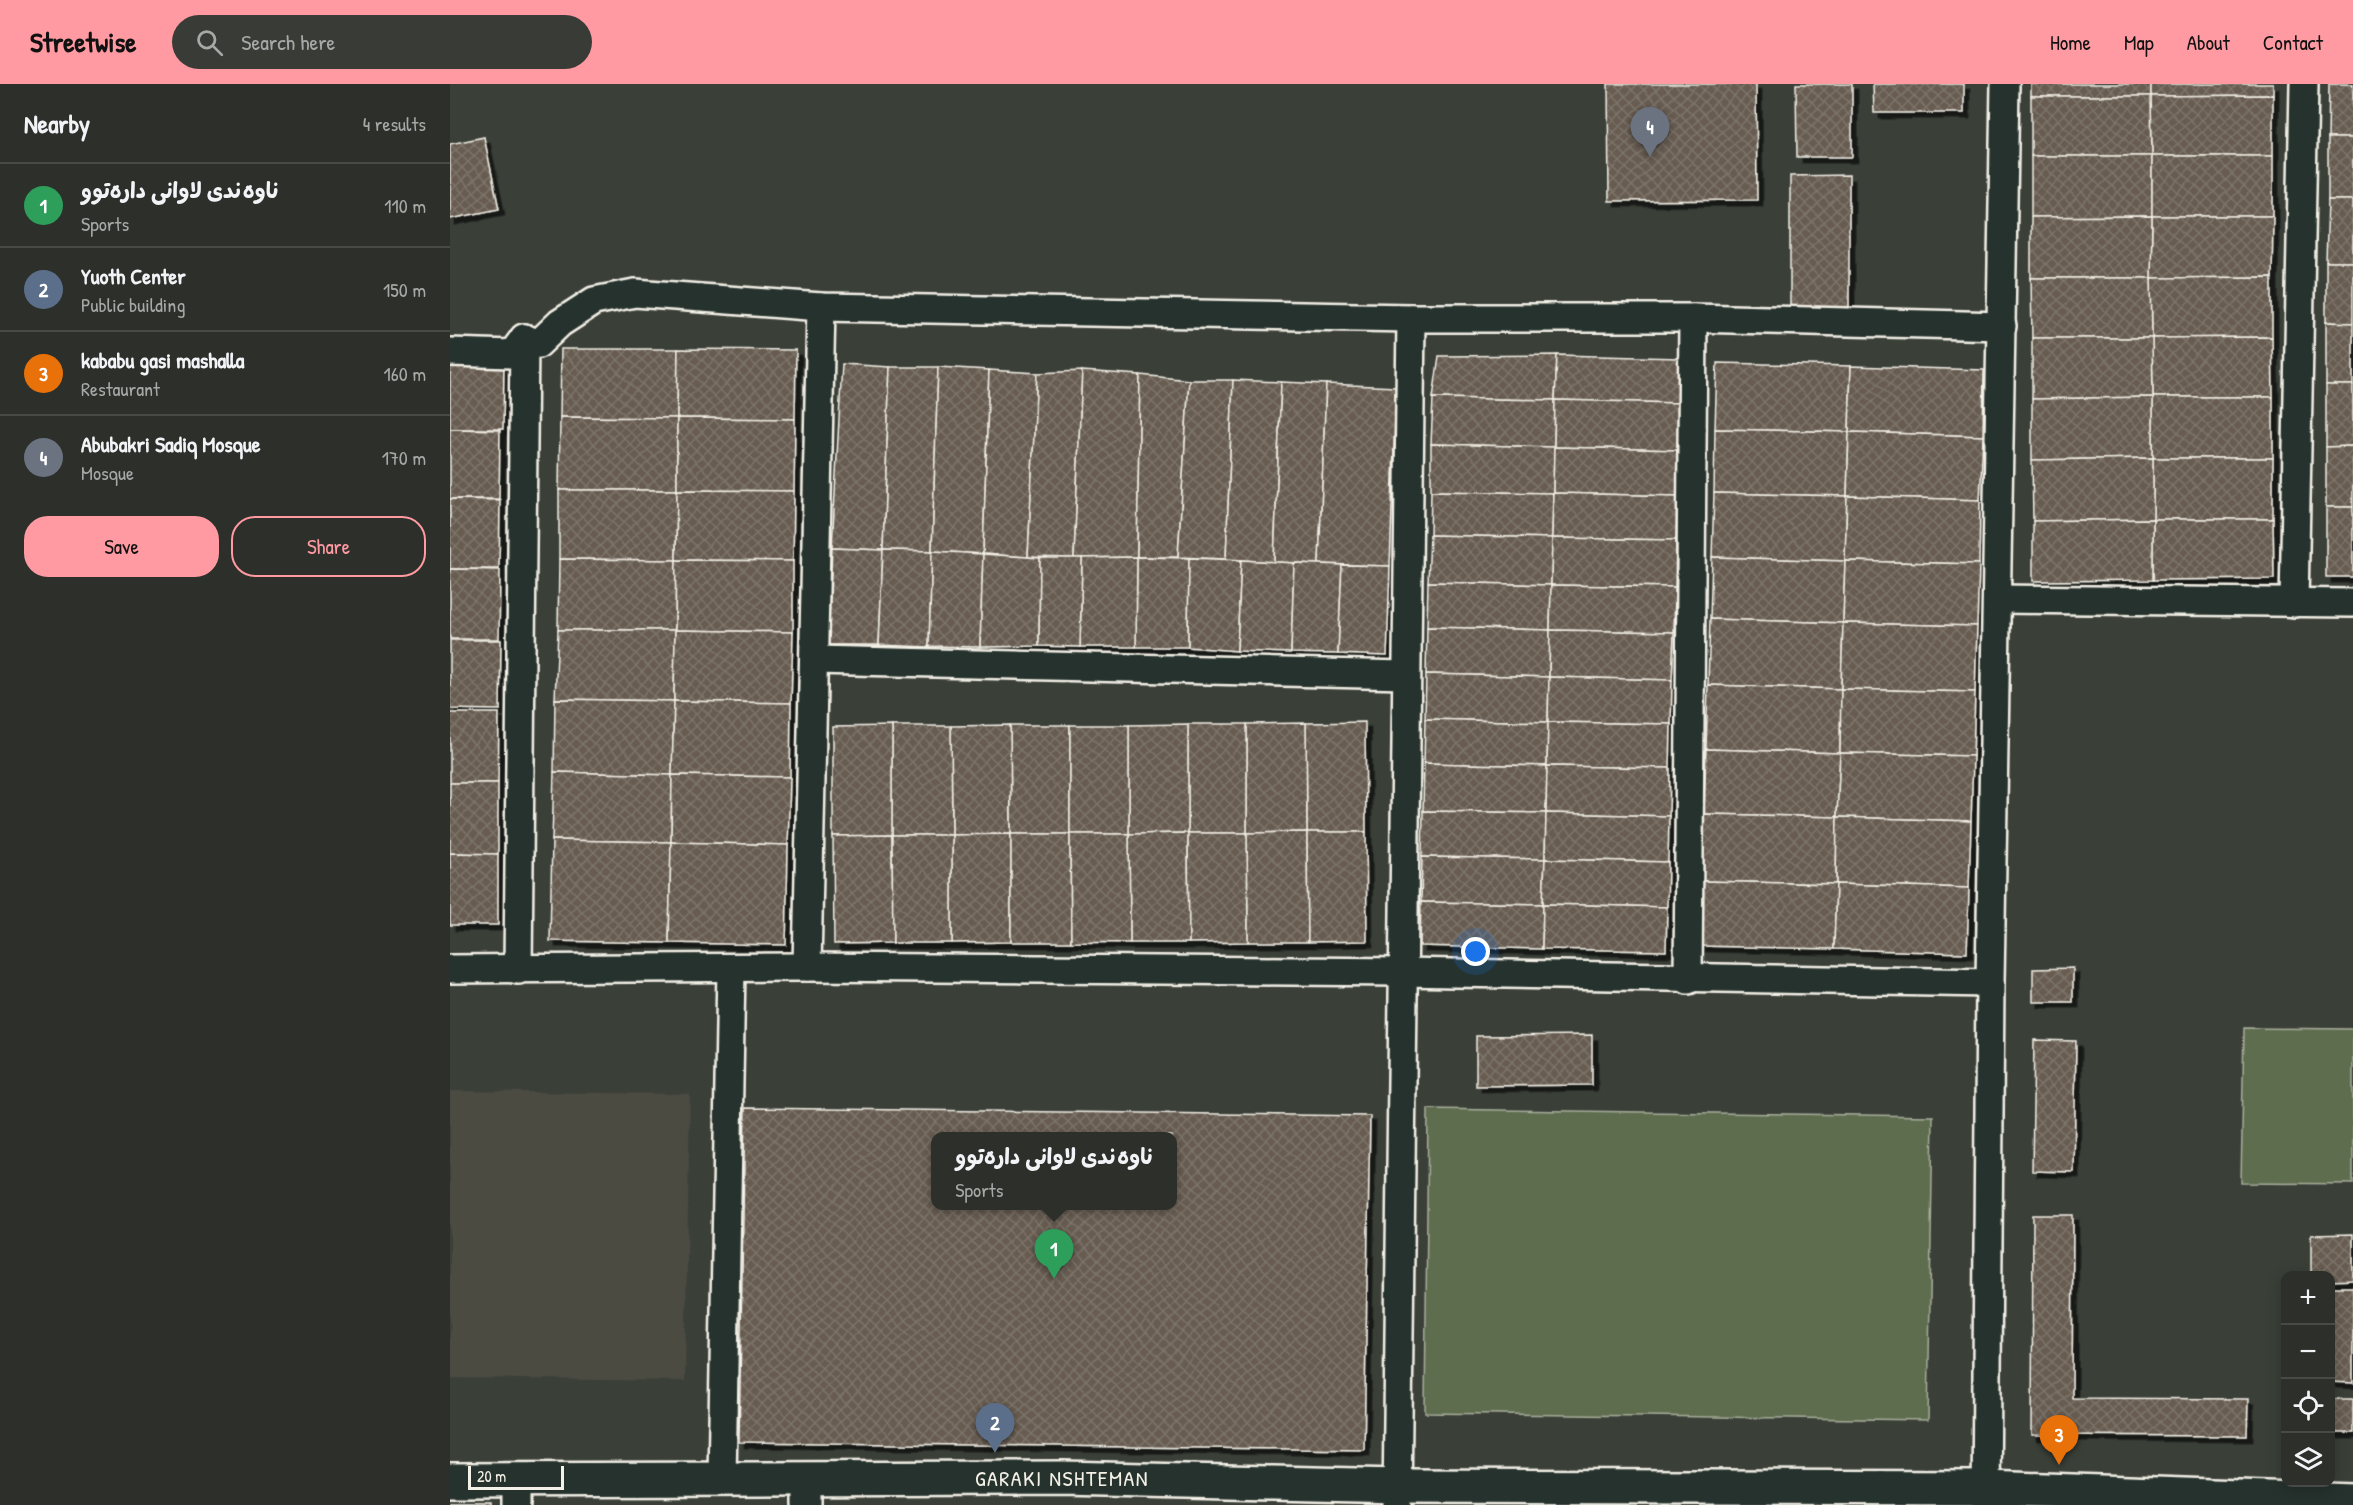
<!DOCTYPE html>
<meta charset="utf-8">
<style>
:root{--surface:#2c2f2a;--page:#383b36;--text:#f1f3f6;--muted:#a6a9a8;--line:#484a47;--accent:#ff9aa2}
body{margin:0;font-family:"Patrick Hand","Playpen Sans Arabic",sans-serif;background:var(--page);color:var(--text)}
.controls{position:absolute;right:18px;bottom:18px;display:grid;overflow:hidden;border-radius:12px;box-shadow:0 3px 15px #0003}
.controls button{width:54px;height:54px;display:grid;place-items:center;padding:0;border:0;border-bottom:2px solid var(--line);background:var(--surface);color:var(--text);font:30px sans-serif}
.scale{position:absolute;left:18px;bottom:15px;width:96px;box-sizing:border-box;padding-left:6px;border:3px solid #f4f1e8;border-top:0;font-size:16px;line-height:21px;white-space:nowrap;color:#f4f1e8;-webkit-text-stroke:4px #26332d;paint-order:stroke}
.you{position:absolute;left:1026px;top:868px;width:21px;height:21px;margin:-15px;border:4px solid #fff;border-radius:50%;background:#1a73e8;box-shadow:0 0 0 9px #1a73e833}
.badge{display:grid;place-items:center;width:39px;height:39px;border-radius:50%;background:var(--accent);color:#fff;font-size:20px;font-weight:700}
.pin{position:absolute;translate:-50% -50px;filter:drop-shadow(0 2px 3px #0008)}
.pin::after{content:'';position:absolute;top:32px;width:21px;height:18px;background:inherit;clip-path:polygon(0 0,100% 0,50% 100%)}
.popup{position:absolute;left:481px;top:1048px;width:246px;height:78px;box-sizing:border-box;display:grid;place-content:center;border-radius:12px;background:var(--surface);filter:drop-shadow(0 2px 4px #0005);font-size:20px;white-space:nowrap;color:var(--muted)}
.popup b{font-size:22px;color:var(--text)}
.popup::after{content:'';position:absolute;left:50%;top:100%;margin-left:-12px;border:12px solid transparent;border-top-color:var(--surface)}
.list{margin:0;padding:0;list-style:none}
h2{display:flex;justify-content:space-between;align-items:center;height:78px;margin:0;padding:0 24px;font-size:26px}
h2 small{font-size:20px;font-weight:400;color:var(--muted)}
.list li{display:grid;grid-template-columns:39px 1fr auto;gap:18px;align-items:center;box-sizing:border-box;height:84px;padding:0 24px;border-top:2px solid var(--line)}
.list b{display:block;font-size:22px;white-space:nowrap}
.list p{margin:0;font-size:20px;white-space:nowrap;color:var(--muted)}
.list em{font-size:20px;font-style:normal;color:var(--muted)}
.actions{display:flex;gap:12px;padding:18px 24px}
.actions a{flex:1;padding:14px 0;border:2px solid var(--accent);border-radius:24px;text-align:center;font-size:21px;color:var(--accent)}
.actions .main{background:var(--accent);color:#111}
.icon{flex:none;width:33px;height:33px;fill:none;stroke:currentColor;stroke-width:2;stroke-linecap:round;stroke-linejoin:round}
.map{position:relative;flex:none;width:1903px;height:1421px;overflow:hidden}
header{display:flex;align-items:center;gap:36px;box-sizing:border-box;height:84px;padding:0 30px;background:var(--accent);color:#111}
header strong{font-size:28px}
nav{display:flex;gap:33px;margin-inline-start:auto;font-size:21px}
.search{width:420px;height:54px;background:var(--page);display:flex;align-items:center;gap:15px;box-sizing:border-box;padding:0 21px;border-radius:33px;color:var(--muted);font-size:22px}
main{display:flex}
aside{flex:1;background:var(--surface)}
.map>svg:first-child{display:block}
.built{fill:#4b4b43}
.pitch{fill:#5e6d4f;stroke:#a9af9c;stroke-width:1.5}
.building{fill:url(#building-cross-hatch);stroke:#f4f1e8;stroke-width:1.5;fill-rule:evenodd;filter:url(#shadow)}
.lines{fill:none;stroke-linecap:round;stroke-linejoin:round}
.street-casing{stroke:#f4f1e8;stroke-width:32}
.secondary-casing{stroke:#f4f1e8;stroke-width:38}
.street{stroke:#26332d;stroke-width:27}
.secondary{stroke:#26332d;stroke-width:33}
.labels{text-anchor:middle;stroke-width:4.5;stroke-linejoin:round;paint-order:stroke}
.neighbourhood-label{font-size:22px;letter-spacing:1.5px;fill:#f4f1e8;stroke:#26332d}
</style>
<header>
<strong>Streetwise</strong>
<div class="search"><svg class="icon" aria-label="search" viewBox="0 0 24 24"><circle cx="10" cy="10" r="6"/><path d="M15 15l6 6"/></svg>Search here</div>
<nav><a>Home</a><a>Map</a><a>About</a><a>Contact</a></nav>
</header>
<main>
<aside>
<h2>Nearby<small>4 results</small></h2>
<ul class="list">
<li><span class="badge" style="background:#2e9e5b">1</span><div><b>ناوەندی لاوانی دارەتوو</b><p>Sports</p></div><em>110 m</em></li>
<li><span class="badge" style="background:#5c6f8a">2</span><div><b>Yuoth Center</b><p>Public building</p></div><em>150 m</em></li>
<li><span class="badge" style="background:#e8710a">3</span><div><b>kababu gasi mashalla</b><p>Restaurant</p></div><em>160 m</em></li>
<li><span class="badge" style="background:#6b7280">4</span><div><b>Abubakri Sadiq Mosque</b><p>Mosque</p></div><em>170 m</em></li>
</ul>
<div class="actions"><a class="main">Save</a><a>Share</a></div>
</aside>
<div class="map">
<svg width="1903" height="1421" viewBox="0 0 1903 1421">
<defs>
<pattern id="building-cross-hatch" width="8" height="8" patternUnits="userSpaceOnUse" patternTransform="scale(1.5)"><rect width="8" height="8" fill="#675c51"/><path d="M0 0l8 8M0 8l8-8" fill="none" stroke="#7d746a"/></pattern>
<filter id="shadow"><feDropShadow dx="5.5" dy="5.5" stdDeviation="0" flood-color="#0009"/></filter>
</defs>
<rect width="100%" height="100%" fill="#3a3f38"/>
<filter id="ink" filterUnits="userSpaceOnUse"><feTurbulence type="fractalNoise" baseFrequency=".0167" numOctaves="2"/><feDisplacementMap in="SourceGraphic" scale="12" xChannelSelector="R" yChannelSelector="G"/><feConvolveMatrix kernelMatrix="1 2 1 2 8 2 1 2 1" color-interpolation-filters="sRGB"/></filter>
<g filter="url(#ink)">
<polygon class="built" points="0,1007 240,1010 235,1297 0,1294"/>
<g class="pitch">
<polygon points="1794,944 1903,945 1903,1100 1791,1099"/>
<polygon points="978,1025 1483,1032 1478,1336 975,1329"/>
</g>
<g class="building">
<polygon points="1158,0 1306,0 1307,116 1159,117"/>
<polygon points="1346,0 1402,0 1402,73 1347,73"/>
<polygon points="1423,0 1514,0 1514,29 1424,29"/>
<rect x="1581" y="0" width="120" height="12"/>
<polygon points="1701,0 1823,0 1823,11 1701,12"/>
<polygon points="1879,0 1903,0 1903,54 1878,54"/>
<polygon points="1823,11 1823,72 1702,72 1701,12"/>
<polygon points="1581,12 1701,12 1702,72 1581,72"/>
<polygon points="34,53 49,125 0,135 0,60"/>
<rect x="1878" y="54" width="25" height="62"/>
<polygon points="1581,72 1702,72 1702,132 1581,133"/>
<rect x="1702" y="72" width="121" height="60"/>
<polygon points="1399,91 1399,223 1340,223 1340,92"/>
<polygon points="1878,116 1903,116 1903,178 1876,178"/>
<polygon points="1702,132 1823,132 1822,193 1701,194"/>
<polygon points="1702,132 1701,194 1581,194 1581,133"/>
<polygon points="1876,178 1903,178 1903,239 1876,238"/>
<polygon points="1822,193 1822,253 1702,254 1701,194"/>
<polygon points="1581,194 1701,194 1702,254 1582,254"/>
<polygon points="1876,238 1903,239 1903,301 1876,301"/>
<polygon points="1822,253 1823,313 1703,313 1702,254"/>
<polygon points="1582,254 1702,254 1703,313 1582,315"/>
<polygon points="111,265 228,265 227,334 110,333"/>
<polygon points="228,265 346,266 345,335 227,334"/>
<polygon points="1107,271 1105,316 983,314 989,272"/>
<polygon points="1107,271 1230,274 1229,319 1105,316"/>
<polygon points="0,276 54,276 53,345 0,345"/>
<polygon points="1267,279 1401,282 1399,348 1265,345"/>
<polygon points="392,280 440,283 433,466 382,464"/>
<polygon points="1401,282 1534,286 1533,352 1399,348"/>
<polygon points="440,283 488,283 482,467 433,466"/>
<polygon points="488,283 539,286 533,470 482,467"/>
<polygon points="539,286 587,289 578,473 533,470"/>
<polygon points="632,287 624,474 578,473 587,289"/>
<polygon points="632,287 690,291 687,473 624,474"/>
<polygon points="690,291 739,296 728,473 687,473"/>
<polygon points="739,296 783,296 776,475 728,473"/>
<polygon points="783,296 831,298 824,478 776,475"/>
<polygon points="831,298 876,300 869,480 824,478"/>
<polygon points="876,300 946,303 940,482 869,480"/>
<polygon points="1876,301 1903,301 1903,362 1876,363"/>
<rect x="1703" y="313" width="120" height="61"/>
<polygon points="1703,313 1703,374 1582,376 1582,315"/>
<polygon points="983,314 1105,316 1104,363 981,360"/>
<polygon points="1105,316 1229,319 1228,366 1104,363"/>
<polygon points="110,333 227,334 227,406 109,406"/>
<polygon points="227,334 345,335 344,407 227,406"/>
<polygon points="0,345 50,346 49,415 0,415"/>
<polygon points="1265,345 1399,348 1397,412 1264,409"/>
<polygon points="1399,348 1533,352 1530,416 1397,412"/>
<polygon points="981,360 1104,363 1103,409 981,407"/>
<polygon points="1903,362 1903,423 1876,423 1876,363"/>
<polygon points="1104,363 1228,366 1227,412 1103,409"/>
<rect x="1703" y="374" width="120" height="61"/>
<polygon points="1703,374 1703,435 1583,437 1582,376"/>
<polygon points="109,406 227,406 226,476 109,475"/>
<polygon points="227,406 344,407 343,477 226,476"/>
<polygon points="981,407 1103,409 1102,454 980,451"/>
<polygon points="1103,409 1227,412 1226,456 1102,454"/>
<polygon points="1264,409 1397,412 1395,477 1262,473"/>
<polygon points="1397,412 1530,416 1529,480 1395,477"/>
<polygon points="0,415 50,416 49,485 0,485"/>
<rect x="1876" y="423" width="27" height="70"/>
<polygon points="1703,435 1823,435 1824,495 1703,496"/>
<polygon points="1703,435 1703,496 1583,497 1583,437"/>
<polygon points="980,451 1102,454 1101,501 978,498"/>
<polygon points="1102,454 1226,456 1225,503 1101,501"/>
<polygon points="382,464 433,466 429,561 378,561"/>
<polygon points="433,466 482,467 479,563 429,561"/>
<polygon points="482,467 533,470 530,563 479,562"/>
<polygon points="533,470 590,474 589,562 530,563"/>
<polygon points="687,473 739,474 738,563 686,563"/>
<polygon points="687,473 686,563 630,563 632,474"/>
<polygon points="1262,473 1395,477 1393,539 1260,535"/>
<polygon points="590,474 632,474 630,563 589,562"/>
<polygon points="739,474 791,476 787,567 738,563"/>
<polygon points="109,475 226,476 225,546 108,546"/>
<polygon points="226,476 343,477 343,548 225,546"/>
<polygon points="791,476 844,479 841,569 787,567"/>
<polygon points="1395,477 1529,480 1527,542 1393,539"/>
<polygon points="844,479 892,481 888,570 841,569"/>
<polygon points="892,481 940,482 937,572 888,570"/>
<polygon points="0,485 50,486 49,555 0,555"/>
<polygon points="978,498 1101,501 1100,546 977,543"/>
<polygon points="1101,501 1225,503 1224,548 1100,546"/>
<polygon points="1260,535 1393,539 1391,605 1258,601"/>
<polygon points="1393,539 1527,542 1525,608 1391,605"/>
<polygon points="977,543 1100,546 1099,593 976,590"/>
<polygon points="108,546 225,546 224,617 105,615"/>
<polygon points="225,546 343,548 341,619 224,617"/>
<polygon points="1100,546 1224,548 1222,596 1099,593"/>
<polygon points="0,556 51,556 50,626 0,625"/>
<polygon points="976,590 1099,593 1098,638 975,635"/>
<polygon points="1099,593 1222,596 1221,640 1098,638"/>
<polygon points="1258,601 1391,605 1390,669 1256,665"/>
<polygon points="1391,605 1525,608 1523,672 1390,669"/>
<polygon points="105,615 224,617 222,691 104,688"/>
<polygon points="224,617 341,619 340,693 222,691"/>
<polygon points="0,629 49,629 48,699 0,699"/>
<polygon points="975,635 1098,638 1097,682 974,679"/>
<polygon points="915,638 916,748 857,748 856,639"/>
<polygon points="1098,638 1221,640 1220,684 1097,682"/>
<polygon points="856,639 857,748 797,749 797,640"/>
<rect x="738" y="640" width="59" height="109"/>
<polygon points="738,640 738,749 679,750 679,641"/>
<polygon points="560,641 620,641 620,750 561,750"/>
<polygon points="560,641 561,750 502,751 501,642"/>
<rect x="620" y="641" width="59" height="109"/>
<polygon points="442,642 501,642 502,751 442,751"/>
<polygon points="442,642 442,751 383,752 383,643"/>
<polygon points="1256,665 1390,669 1387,733 1254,730"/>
<polygon points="1390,669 1523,672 1521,737 1387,733"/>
<polygon points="974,679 1097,682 1096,729 973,727"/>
<polygon points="1097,682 1220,684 1219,732 1096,729"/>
<polygon points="104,688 222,691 221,758 102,756"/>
<polygon points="222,691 340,693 338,761 221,758"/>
<polygon points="0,699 48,699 48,770 0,769"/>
<polygon points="973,727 1096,729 1095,775 972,773"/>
<polygon points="1096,729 1219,732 1218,778 1095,775"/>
<polygon points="1254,730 1387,733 1386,800 1252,797"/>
<polygon points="1387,733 1521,737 1519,804 1386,800"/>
<polygon points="857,748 858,858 798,858 797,749"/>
<polygon points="857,748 916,748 917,857 858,858"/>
<polygon points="738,749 739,859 680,859 679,750"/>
<polygon points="738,749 797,749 798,858 739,859"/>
<polygon points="561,750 561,858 502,859 502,751"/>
<polygon points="561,750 620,750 621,858 561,858"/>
<polygon points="620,750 679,750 680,859 621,858"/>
<polygon points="442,751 443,859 384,860 383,752"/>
<polygon points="442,751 502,751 502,859 443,859"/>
<polygon points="102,756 221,758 219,859 100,857"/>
<polygon points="221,758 338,761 336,861 219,859"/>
<polygon points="0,769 48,770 48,841 0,841"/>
<polygon points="972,773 1095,775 1093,820 971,818"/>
<polygon points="1095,775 1218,778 1217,823 1093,820"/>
<polygon points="1252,797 1386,800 1384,865 1250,862"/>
<polygon points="1386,800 1519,804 1517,869 1384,865"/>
<polygon points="971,818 1093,820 1092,865 970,862"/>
<polygon points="1093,820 1217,823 1216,867 1092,865"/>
<polygon points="1623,884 1623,918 1583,918 1583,885"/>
<polygon points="1142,951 1142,1001 1026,1002 1026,952"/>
<polygon points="1584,956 1626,957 1624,1088 1582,1087"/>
<path d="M295 1024 920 1032 914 1366 289 1358ZM486 1052H722V1122H486Z"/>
<polygon points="1583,1131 1623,1131 1622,1314 1798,1315 1797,1352 1582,1351"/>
<polygon points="1903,1150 1903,1196 1880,1197 1880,1192 1861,1192 1861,1151"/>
<polygon points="1880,1203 1903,1203 1903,1299 1880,1298"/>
<rect x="1880" y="1315" width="23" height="34"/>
<rect x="0" y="1418" width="41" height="3"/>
</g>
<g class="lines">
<defs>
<g id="street">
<polyline points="0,268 62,270 74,254 88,260 110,239 144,217 185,209 371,223 961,234 1243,234 1552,242"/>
<polyline points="1548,515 1903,519"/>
<polyline points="1844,519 1854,0"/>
<polyline points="365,576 955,591"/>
<polyline points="357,883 371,223"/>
<polyline points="0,885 357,883 952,888 1540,899"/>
<polyline points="68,886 74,254"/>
<polyline points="1238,896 1243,234"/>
<polyline points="272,1396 281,884"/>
<polyline points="66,1398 66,1421"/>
<polyline points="357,1421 357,1396"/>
<polyline points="947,1421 961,234"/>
<polyline points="1536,1421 1540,899 1555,0"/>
</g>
<polyline id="secondary" points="0,1396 612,1394 948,1402 1536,1404 1903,1417"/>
</defs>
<use href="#street" class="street-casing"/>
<use href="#secondary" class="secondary-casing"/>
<use href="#street" class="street"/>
<use href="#secondary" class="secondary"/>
</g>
</g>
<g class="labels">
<g class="neighbourhood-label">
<text x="612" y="1402">GARAKI NSHTEMAN</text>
</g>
</g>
</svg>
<div class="controls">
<button>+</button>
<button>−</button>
<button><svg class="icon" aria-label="locate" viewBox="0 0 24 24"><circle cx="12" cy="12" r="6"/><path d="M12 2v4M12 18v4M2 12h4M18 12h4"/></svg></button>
<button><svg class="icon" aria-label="layers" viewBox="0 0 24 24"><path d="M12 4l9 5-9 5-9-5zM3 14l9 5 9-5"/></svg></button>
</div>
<div class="scale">20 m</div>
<div class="you"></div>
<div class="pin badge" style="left:604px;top:1195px;background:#2e9e5b">1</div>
<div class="popup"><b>ناوەندی لاوانی دارەتوو</b>Sports</div>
<div class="pin badge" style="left:545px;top:1369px;background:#5c6f8a">2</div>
<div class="pin badge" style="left:1609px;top:1381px;background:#e8710a">3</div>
<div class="pin badge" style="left:1200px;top:73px;background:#6b7280">4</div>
</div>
</main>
